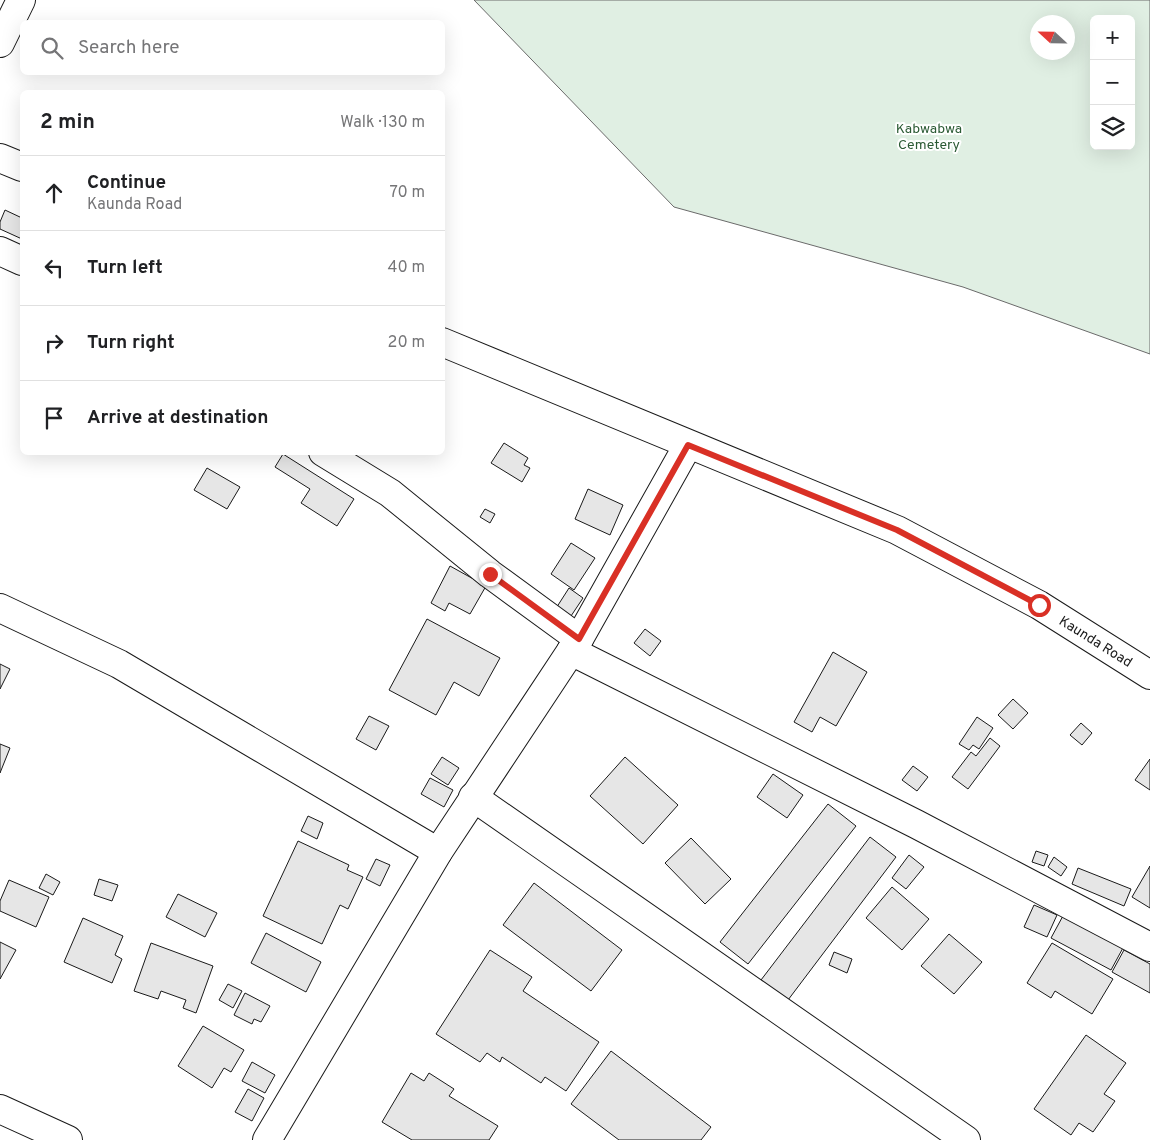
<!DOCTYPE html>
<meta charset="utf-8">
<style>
:root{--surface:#fff;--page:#f6f6f6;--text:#202124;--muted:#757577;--line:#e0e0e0}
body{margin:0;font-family:Overpass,sans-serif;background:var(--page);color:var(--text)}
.controls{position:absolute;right:15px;top:15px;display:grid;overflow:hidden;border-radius:8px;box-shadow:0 5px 20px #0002}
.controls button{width:45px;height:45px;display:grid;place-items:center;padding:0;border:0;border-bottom:1px solid var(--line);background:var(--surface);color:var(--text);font:25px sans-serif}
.compass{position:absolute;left:1030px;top:15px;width:45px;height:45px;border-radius:50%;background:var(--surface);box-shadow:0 5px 20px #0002;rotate:292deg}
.stop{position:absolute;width:15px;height:15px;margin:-11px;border:4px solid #d93025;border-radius:50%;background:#fff}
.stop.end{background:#d93025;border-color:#fff;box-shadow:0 1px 5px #0008}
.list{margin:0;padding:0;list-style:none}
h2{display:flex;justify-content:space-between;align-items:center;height:65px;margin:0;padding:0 20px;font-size:21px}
h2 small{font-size:16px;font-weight:400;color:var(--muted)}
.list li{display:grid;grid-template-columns:32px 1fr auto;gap:15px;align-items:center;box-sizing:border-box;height:75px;padding:0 20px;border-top:1px solid var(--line)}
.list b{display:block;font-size:19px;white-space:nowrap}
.list p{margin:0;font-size:16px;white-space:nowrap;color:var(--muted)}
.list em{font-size:16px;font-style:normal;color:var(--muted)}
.icon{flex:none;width:28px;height:28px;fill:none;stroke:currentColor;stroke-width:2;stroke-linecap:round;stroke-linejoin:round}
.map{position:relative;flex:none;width:1150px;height:1140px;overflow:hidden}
.search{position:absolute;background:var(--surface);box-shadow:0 5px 20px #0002;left:20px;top:20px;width:425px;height:55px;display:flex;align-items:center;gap:12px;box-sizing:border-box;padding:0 18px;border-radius:8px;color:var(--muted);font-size:19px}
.panel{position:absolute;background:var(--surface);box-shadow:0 5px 20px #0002;left:20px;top:90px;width:425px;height:365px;border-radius:8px}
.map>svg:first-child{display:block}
.green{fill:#e0efe3;stroke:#6a6a6a;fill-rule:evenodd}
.building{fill:#e6e6e6;stroke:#1a1a1a}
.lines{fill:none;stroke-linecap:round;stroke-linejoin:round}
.street-casing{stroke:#1a1a1a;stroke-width:30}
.secondary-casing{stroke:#1a1a1a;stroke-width:30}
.street{stroke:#fff;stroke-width:28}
.secondary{stroke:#fff;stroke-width:28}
.route{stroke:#d93025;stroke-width:6}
.labels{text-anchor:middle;stroke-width:4;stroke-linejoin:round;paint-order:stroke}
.park-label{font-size:14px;fill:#2b5a34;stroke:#fff}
.street-label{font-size:14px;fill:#1a1a1a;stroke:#fff}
</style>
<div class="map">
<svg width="1150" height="1140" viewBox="0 0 1150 1140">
<rect width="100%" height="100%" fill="#fff"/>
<path class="green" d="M474 0H1150V354L963 287 674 207ZM1094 19H1131V146H1094ZM1038 22H1068V52H1038Z"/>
<g class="building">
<polygon points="5,210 22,218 22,239 0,229 0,222"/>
<polygon points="504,443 528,458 524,465 530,468 522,482 491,463"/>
<polygon points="283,454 354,499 337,526 301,503 310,489 275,467"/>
<polygon points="207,468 240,487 227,509 194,490"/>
<polygon points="588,489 623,505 610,535 575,519"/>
<polygon points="485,509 495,514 490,523 480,517"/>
<polygon points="571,543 595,558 574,590 551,574"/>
<polygon points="450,566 486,586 470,614 449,603 445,611 431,603"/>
<polygon points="569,588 583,598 567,622 553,613"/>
<polygon points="427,619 500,658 479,696 454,682 436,715 389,690"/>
<polygon points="645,629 661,641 650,656 634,643"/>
<polygon points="833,652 867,672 836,726 820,717 812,732 794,722"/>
<polygon points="0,664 10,669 0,689"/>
<polygon points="1013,699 1028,713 1013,729 998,715"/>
<polygon points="369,716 389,726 376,750 356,739"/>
<polygon points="977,717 993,728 979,749 973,745 969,750 959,744"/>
<polygon points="1081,723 1092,733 1082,745 1070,735"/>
<polygon points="990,738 1000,746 968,789 952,777 971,752 976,756"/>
<polygon points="0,744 10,748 0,773"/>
<polygon points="442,757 459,768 448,785 431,774"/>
<polygon points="625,757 678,805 643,844 590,796"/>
<polygon points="1150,759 1150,790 1135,780"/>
<polygon points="913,766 928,777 917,791 902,780"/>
<polygon points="773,774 803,795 787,818 757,797"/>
<polygon points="430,778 453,790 444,807 421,794"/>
<polygon points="828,804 856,826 748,964 720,942"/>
<polygon points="308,816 323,823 317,839 301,831"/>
<polygon points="870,837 896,857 788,1000 761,980"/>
<polygon points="691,838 731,879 705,904 665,863"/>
<polygon points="298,841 349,865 347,870 363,877 348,909 340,905 322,944 263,916"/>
<polygon points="1036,851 1048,855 1044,866 1032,862"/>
<polygon points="909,855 924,867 906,889 892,878"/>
<polygon points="1054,857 1067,867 1061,876 1048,867"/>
<polygon points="376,859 390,865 380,886 366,879"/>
<polygon points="1150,866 1150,908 1132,897"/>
<polygon points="1078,868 1131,889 1124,906 1072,884"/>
<polygon points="46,874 60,882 53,895 39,888"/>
<polygon points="99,879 118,885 112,901 94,895"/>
<polygon points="9,880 49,897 36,927 0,911 0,901"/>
<polygon points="534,883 622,950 591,991 503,925"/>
<polygon points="892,887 929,919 902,950 866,918"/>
<polygon points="178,894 217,913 205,937 166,917"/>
<polygon points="1034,905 1057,915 1047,937 1024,927"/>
<polygon points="1064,914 1124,946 1111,970 1051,938"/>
<polygon points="83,918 123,936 115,955 122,959 112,983 64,962"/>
<polygon points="266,933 321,962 306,992 251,963"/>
<polygon points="949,934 982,962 954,994 921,966"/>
<polygon points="0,942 16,950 0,979"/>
<polygon points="151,943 213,966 196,1013 183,1008 186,1000 161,991 158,999 134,991"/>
<polygon points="1052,943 1113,979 1092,1014 1055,991 1051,998 1027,983"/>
<polygon points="490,950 532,977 523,991 599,1042 566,1091 545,1077 541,1083 502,1057 500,1062 487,1053 480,1062 436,1034"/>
<polygon points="1124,950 1150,964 1150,993 1112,972"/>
<polygon points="834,952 852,959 847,973 829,965"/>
<polygon points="228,984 242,991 233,1008 219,1000"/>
<polygon points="245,993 270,1006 261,1022 254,1019 252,1024 234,1015"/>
<polygon points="203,1026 244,1050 231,1072 224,1068 212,1088 178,1066"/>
<polygon points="1086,1035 1126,1063 1104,1094 1115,1101 1093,1132 1079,1123 1071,1135 1034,1109"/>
<polygon points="611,1051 711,1127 701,1140 619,1140 571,1104"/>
<polygon points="252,1062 275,1075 265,1093 242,1081"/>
<polygon points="411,1073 424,1081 429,1073 454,1089 449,1096 498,1126 489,1140 412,1140 382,1122"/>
<polygon points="248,1089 264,1098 252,1121 235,1112"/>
</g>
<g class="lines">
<defs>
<g id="street">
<polyline points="0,43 21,0"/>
<polyline points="0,251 22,261"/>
<polyline points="323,452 390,493 490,574 579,639"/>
<polyline points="0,608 119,664 438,852"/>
<polyline points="571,651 916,824 1150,947"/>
<polyline points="473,797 966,1140"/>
<polyline points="0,1109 68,1140"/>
</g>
<g id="secondary">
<polyline points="0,158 22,167"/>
<polyline points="442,342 897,530 1039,605 1150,675"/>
<polyline points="267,1140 438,852 579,639 688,445"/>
</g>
</defs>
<use href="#street" class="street-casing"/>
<use href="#secondary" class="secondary-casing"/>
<use href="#street" class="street"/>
<use href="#secondary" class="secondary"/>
</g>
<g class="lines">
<polyline class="route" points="490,574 579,639 688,445 897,530 1039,605"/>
</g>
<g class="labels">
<g class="park-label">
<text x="929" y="133">Kabwabwa<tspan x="929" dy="16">Cemetery</tspan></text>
</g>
<g class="street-label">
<text transform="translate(1096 641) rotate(32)" y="5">Kaunda Road</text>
</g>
</g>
</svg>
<div class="controls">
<button>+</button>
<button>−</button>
<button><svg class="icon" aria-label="layers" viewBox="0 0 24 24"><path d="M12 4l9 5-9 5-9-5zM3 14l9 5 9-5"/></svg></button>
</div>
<svg class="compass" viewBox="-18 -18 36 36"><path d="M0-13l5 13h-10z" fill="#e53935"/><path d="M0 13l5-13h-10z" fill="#757577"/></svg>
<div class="stop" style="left:1039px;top:605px"></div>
<div class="stop end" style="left:490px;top:574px"></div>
<div class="search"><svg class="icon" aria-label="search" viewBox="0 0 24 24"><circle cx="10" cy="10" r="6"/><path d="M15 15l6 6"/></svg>Search here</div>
<section class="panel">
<h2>2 min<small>Walk · 130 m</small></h2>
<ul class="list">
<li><svg class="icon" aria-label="ahead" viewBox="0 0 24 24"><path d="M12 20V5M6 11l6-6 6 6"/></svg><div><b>Continue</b><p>Kaunda Road</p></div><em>70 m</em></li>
<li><svg class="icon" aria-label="left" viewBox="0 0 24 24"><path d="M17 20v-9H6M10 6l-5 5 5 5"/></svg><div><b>Turn left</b></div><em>40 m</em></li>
<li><svg class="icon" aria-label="right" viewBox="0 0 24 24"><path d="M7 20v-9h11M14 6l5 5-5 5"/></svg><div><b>Turn right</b></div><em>20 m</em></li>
<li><svg class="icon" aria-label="arrive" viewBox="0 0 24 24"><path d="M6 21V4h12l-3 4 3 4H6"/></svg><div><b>Arrive at destination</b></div></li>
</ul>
</section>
</div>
